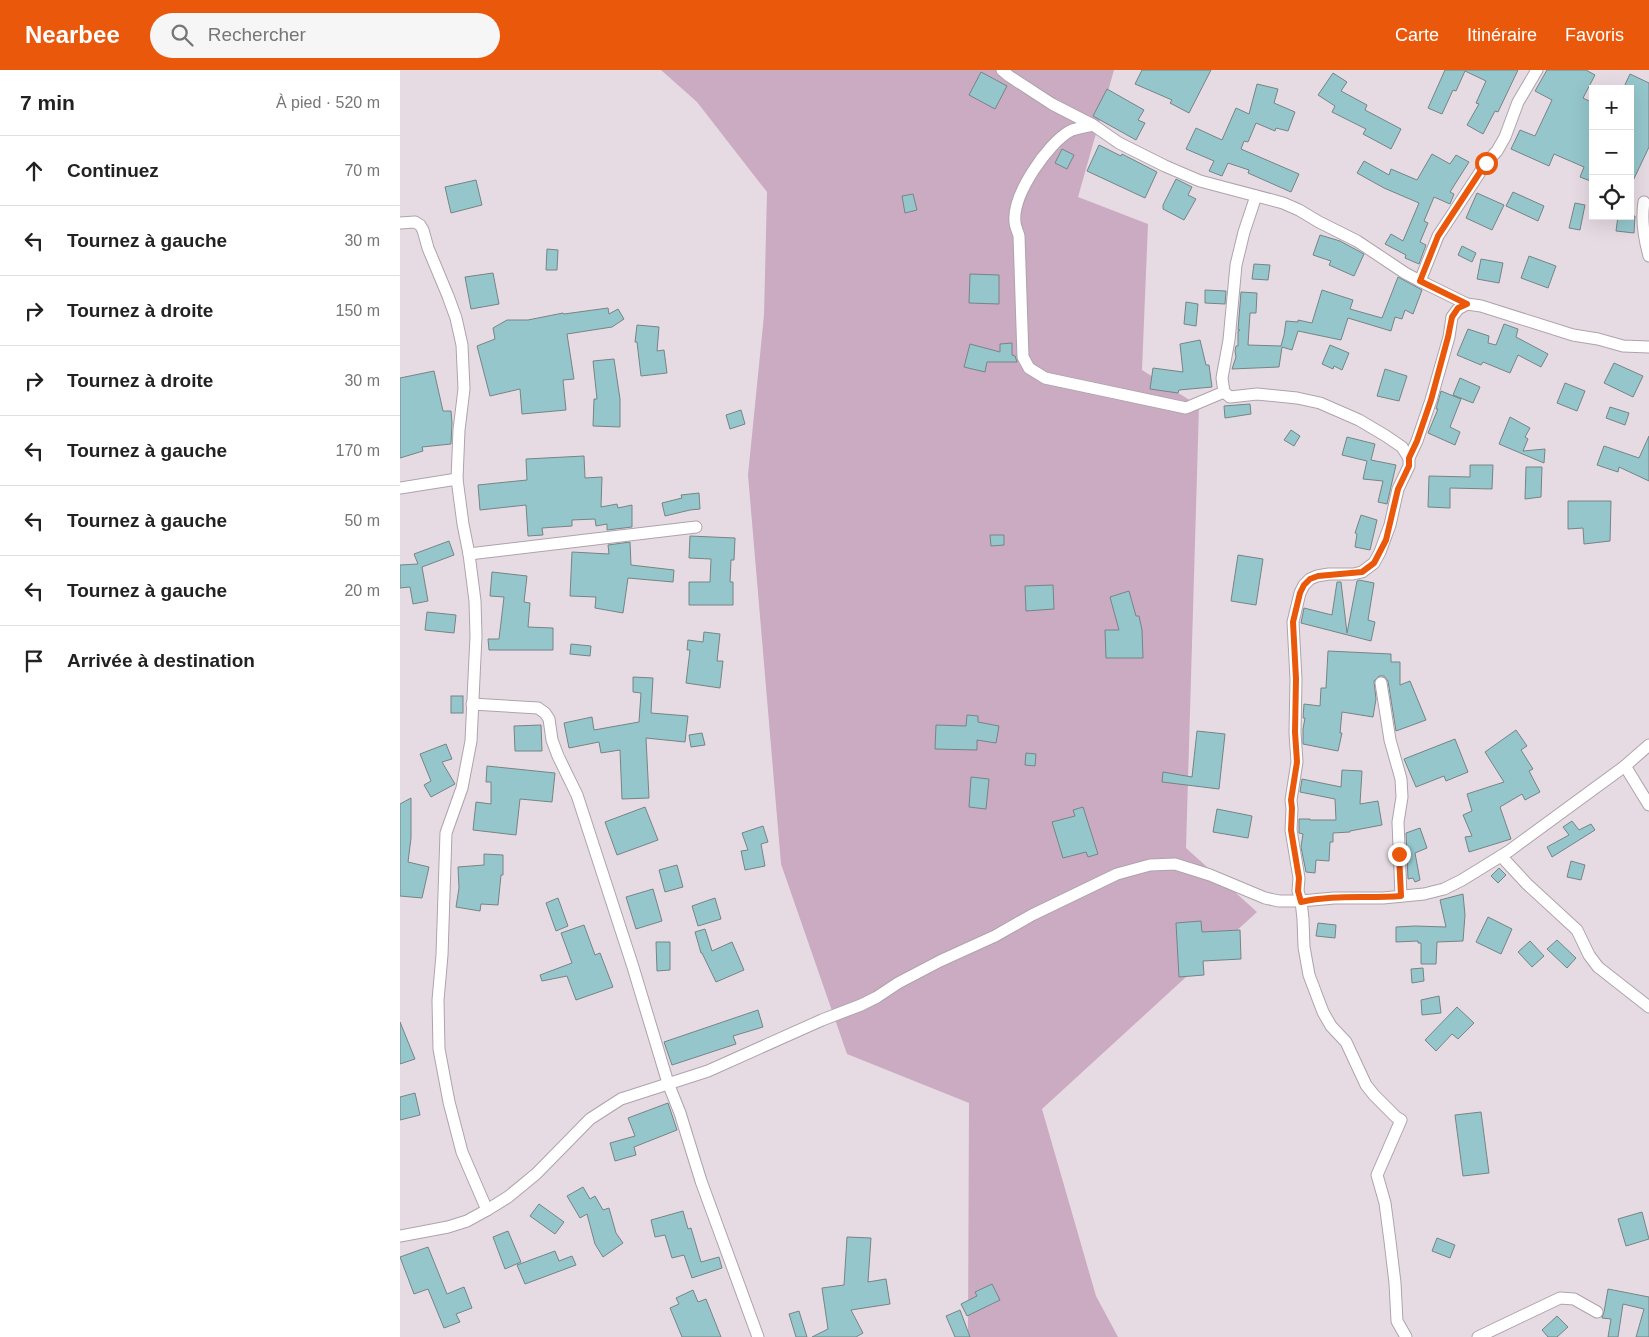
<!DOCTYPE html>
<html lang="fr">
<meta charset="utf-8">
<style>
:root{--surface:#fff;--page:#f6f6f6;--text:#222;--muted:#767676;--line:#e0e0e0;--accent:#ea580c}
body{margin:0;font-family:Helvetica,sans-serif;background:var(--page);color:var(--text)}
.controls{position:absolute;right:15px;top:15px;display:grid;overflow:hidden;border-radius:0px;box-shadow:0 5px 20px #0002}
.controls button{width:45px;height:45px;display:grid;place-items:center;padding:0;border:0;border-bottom:1px solid var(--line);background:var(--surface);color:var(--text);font:25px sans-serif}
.stop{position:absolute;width:15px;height:15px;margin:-11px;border:4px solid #ea580c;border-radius:50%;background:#fff}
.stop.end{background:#ea580c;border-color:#fff;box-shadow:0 1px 5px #0008}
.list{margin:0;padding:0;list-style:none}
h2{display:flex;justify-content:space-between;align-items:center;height:65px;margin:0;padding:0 20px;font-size:21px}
h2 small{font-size:16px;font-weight:400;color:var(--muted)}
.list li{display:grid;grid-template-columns:32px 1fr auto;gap:15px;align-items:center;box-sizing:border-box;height:70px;padding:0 20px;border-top:1px solid var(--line)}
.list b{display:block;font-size:19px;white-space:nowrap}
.list em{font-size:16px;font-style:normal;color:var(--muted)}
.icon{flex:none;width:28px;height:28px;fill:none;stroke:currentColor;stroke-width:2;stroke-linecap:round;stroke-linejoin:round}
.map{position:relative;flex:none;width:1249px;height:1267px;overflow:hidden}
header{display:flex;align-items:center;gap:30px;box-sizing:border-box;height:70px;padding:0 25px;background:var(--accent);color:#fff}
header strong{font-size:24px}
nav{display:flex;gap:28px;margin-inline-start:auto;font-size:18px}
.search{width:350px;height:45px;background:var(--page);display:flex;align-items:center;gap:12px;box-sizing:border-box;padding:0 18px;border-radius:28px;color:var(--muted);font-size:19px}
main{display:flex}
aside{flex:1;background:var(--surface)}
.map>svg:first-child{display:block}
.green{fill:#cbabc2}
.building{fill:#94c6cc;stroke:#768485}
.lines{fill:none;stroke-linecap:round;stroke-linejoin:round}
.street-casing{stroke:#aea3ab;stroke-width:13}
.street{stroke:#fff;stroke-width:11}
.route{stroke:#ea580c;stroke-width:6}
</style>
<header>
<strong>Nearbee</strong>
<div class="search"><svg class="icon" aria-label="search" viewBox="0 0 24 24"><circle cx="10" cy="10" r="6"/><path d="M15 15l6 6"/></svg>Rechercher</div>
<nav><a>Carte</a><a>Itinéraire</a><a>Favoris</a></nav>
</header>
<main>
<aside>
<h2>7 min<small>À pied · 520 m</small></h2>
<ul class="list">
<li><svg class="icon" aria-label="ahead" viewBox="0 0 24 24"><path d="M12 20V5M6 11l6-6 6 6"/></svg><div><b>Continuez</b></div><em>70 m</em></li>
<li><svg class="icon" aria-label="left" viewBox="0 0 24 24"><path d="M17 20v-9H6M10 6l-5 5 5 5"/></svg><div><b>Tournez à gauche</b></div><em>30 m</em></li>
<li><svg class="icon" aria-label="right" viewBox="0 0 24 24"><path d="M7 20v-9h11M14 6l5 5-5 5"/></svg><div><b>Tournez à droite</b></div><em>150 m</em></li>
<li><svg class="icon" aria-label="right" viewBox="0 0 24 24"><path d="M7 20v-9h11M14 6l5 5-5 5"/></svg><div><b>Tournez à droite</b></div><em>30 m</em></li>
<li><svg class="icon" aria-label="left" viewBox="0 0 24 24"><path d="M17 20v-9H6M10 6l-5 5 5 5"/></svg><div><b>Tournez à gauche</b></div><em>170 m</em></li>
<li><svg class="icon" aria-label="left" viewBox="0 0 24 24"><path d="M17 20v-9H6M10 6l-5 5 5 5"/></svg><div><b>Tournez à gauche</b></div><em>50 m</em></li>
<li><svg class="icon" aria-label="left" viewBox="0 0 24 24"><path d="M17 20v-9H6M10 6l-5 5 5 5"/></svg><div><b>Tournez à gauche</b></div><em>20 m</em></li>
<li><svg class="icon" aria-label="arrive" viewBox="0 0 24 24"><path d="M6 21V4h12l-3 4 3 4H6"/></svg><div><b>Arrivée à destination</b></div></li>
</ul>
</aside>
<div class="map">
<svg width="1249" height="1267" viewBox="0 0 1249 1267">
<rect width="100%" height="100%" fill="#e7dbe3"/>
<polygon class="green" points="261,0 714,0 678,127 748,154 742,300 799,336 786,778 857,842 642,1039 696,1226 718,1267 568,1267 569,1033 447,984 381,794 348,405 364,245 367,122 297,32"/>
<g class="building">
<polygon points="742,0 811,0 789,43 770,33 772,30 735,14"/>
<polygon points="1045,0 1118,0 1098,42 1095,41 1083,64 1067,55 1079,34 1076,33 1086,11 1065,1 1056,21 1053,20 1042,44 1028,38"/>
<polygon points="1147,0 1186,0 1195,5 1183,28 1193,33 1193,112 1180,107 1184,97 1154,84 1149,96 1111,79 1120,60 1135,66 1152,30 1135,21"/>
<polygon points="581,2 607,16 595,39 569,25"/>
<polygon points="933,3 947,12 941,21 967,35 965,40 1001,59 991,79 963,64 966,59 932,42 935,36 918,25"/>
<polygon points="1230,4 1249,13 1249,77 1230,117 1230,19 1223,19"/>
<polygon points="857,14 878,19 874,33 895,42 888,61 876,58 875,61 856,53 848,72 844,71 841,79 899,104 891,122 848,103 849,100 828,93 822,106 809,101 814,91 786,79 796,58 822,70 836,38 849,44"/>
<polygon points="707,19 744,40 738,50 745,53 736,70 693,46"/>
<polygon points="699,75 721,86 722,84 757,102 745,128 687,101"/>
<polygon points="662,79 674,85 667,99 655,93"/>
<polygon points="1032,84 1050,94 1056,85 1069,92 1050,122 1054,124 1050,134 1034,127 1024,151 1028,153 1020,172 1026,175 1019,194 1005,188 1006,185 985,174 991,164 1003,171 1019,133 984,118 957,103 964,91 989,105 991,99 1017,110"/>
<polygon points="776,109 792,117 788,125 796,129 784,150 763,139 763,135"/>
<polygon points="76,110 82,135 51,143 45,117"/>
<polygon points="1113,122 1144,136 1138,151 1106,136"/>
<polygon points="1077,123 1104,135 1092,160 1066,148"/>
<polygon points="513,124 517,140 505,143 502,126"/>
<polygon points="1175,133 1185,135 1180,160 1169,158"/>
<polygon points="1218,146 1235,146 1234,163 1216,161"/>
<polygon points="920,165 940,171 964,184 954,206 929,195 931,191 913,185"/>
<polygon points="1062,176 1076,183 1072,192 1058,185"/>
<polygon points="147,179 158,180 157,200 146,200"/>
<polygon points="1129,186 1156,196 1148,218 1121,208"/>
<polygon points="1081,189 1103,193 1099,213 1077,209"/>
<polygon points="854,194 870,195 868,210 852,209"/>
<polygon points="93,203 99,234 71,239 65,207"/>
<polygon points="570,204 599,205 599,234 569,233"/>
<polygon points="998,207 1022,220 1013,244 1005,240 1002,249 995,247 991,261 948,248 941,270 898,261 892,280 882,277 879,297 832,299 836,287 835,281 836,276 838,276 838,261 840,260 838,260 841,222 857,223 856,243 850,243 848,275 881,276 884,265 886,251 898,252 898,250 912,253 922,220 953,230 950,239 982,248"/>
<polygon points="805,220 826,221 825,234 805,233"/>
<polygon points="786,232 798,234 796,256 784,254"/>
<polygon points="208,238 209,244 218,239 224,249 212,257 167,264 174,309 163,310 166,340 122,344 120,319 90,326 77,276 95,269 93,258 107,250 128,250 163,243 164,244"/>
<polygon points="1104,254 1118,259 1116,267 1148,284 1141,297 1118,285 1110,303 1083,292 1081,295 1057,285 1068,259 1089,266 1088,273 1096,275"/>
<polygon points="237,255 259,257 257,281 264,280 267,303 241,306 237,272 235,272"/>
<polygon points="800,270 806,295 809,295 812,317 779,320 778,323 750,319 753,298 783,302 780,274"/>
<polygon points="612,273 612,285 615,286 617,292 587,292 585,302 564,297 570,274 600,282 600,274"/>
<polygon points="930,275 949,283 942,300 934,296 933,299 922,294"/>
<polygon points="214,289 220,329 220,357 193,356 194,329 197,329 193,291"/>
<polygon points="1214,293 1243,306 1233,327 1204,313"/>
<polygon points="985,299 1007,306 999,331 977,326"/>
<polygon points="34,301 43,341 51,341 52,353 51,374 22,377 23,381 0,388 0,308"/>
<polygon points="1060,308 1080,317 1073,333 1053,325"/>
<polygon points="1165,313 1185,321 1177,341 1157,333"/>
<polygon points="1041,321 1061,329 1050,357 1060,362 1055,375 1028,363 1038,339 1036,339"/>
<polygon points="850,334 851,344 825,348 824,336"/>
<polygon points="1210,337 1229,343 1225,355 1206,348"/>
<polygon points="341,340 345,354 330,359 326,345"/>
<polygon points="1110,347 1130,358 1125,367 1128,369 1123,381 1145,379 1144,393 1099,374"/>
<polygon points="891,360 900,366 894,376 884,370"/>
<polygon points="1249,366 1249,411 1219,397 1218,402 1197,395 1204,376 1239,388"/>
<polygon points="947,367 975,374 971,390 996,395 987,434 978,432 983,411 963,409 967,391 942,385"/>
<polygon points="184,386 185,408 202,407 201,437 217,434 218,438 232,435 232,457 207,460 207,454 196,456 195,449 172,450 172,456 142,458 143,465 128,466 126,435 80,440 78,415 127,410 126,389"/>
<polygon points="1070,395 1093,395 1092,419 1050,418 1050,438 1028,437 1029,406 1070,407"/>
<polygon points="1126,397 1142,397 1141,427 1125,429"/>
<polygon points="299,423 300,439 290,440 265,446 262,433 282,428 281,425"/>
<polygon points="1168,431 1211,431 1210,471 1184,474 1183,458 1168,459"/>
<polygon points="961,445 977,450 970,480 955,477 957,464 955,463"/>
<polygon points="590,465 604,465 604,475 591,476"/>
<polygon points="290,466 335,468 334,490 331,490 330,512 333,512 333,535 289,535 289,512 310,512 311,489 289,488"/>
<polygon points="49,471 54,485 22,497 28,531 13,534 10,517 0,518 0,495 18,494 14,484"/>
<polygon points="230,472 231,495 274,500 273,512 228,508 223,543 195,538 196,527 170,526 172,482 209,484 208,475"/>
<polygon points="838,485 863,489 856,535 831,531"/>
<polygon points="92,502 127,506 124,532 130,533 128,557 153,558 153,580 89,580 88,569 99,569 104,527 90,526"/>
<polygon points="959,510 974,513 968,550 975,552 971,571 901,553 904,538 932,545 937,512 941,512 947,563 957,511"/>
<polygon points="653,515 654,539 626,541 625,516"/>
<polygon points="729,521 736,546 739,546 742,560 743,588 706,588 705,560 719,560 710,527"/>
<polygon points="27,542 56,545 54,563 25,560"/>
<polygon points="304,562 320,564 317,591 323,591 320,618 286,613 290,580 287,580 288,570 303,572"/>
<polygon points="171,574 191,576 190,586 170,584"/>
<polygon points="928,581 991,584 991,592 1000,592 1000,615 1010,611 1026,650 996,661 988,611 984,606 979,606 974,611 976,629 973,647 942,642 940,663 942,663 938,681 903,674 903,659 905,648 903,648 904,634 920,636 921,618 926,618"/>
<polygon points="233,607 253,608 251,643 288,646 285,672 246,668 249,728 222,729 220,680 201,683 199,672 169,678 164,653 192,647 194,660 239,652 241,623 233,622"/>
<rect x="51" y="626" width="12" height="17"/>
<polygon points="567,645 578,646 578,652 599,656 596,673 577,670 577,680 535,679 536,655 566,656"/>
<polygon points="141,655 142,681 115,681 114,656"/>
<polygon points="1116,660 1127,676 1121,680 1133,699 1129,701 1140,722 1125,730 1122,724 1100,737 1111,769 1069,782 1065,767 1072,766 1063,745 1072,741 1067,724 1104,712 1085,682"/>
<polygon points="797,661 825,664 819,719 762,712 763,702 792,707"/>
<polygon points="302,663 305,675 291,677 289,665"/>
<polygon points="1055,669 1068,702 1046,711 1044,706 1016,717 1004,689"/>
<polygon points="46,674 52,689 42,692 55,714 31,727 24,715 31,711 20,684"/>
<polygon points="626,683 636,684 635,696 625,695"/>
<polygon points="87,696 155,703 152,732 120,729 116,765 73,760 76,732 91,734 91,712 86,712"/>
<polygon points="942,700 962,701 960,734 978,731 982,755 950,761 950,762 933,763 933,772 930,772 929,791 916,790 915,803 906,802 901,777 903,764 899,763 899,749 910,749 910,750 936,750 935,729 900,722 902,709 941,717"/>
<polygon points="571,707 589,709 586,739 569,737"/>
<polygon points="11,728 11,768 8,792 29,797 22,828 0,826 0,734"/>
<polygon points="245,737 258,770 217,785 205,752"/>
<polygon points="683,737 698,784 688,787 686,782 663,788 652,752 675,746 673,740"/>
<polygon points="817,739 852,746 848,768 813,762"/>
<polygon points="1172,751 1179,760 1191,754 1195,760 1152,787 1147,777 1169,765 1163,757"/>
<polygon points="363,756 368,772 361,774 365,796 345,800 341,781 348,780 342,763"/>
<polygon points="1020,758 1027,778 1015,783 1020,810 1015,812 1013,808 1008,809 1006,763"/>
<polygon points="84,784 103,785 103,805 101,805 98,835 81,834 80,841 56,837 59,818 58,797 84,795"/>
<polygon points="1171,791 1185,795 1181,810 1167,807"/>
<polygon points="277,795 283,817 265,822 259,800"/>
<polygon points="1099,798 1106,805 1098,813 1091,806"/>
<polygon points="253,819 262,851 236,859 226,827"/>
<polygon points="1063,824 1065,845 1063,871 1037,872 1036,894 1021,894 1021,873 1018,873 1018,871 996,872 996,857 1015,856 1046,857 1040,830"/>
<polygon points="158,828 168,856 156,861 146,833"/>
<polygon points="315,828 321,849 298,856 292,836"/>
<polygon points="1088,847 1112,859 1101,884 1076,872"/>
<polygon points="801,851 802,862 840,860 841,889 803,891 804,905 779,907 776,853"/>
<polygon points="918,853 936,855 935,868 916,866"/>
<polygon points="184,855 195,885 200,883 213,917 176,930 167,906 142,911 140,905 172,893 161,863"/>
<polygon points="305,859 312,881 332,872 344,900 316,912 302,883 301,883 295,862"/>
<polygon points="1157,870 1176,888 1167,898 1147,879"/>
<polygon points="1130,871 1144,886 1132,897 1118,882"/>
<polygon points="256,872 270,872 270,900 257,901"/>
<polygon points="1023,898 1024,911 1012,913 1011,899"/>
<polygon points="1039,926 1041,943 1022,945 1021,930"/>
<polygon points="1057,937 1074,953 1058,969 1052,964 1036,981 1025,970"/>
<polygon points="358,940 363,957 333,966 336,974 272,995 264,972"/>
<polygon points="0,952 15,989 0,994"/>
<polygon points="15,1023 20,1045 0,1050 0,1027"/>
<polygon points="268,1033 277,1060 234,1077 236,1085 215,1091 210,1073 235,1066 228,1048"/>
<polygon points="1081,1042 1089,1103 1063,1106 1055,1045"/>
<polygon points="183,1117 190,1129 195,1126 203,1140 209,1138 216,1163 223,1173 203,1187 195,1174 187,1144 180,1148 167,1126"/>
<polygon points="139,1134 164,1152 155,1164 130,1146"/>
<polygon points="283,1141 288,1159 291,1158 301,1192 319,1187 322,1198 292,1208 284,1185 272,1188 265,1165 255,1167 251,1150"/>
<polygon points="1242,1142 1249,1169 1226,1176 1218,1149"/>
<polygon points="108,1161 121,1192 105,1199 93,1167"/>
<polygon points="447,1167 471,1168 468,1212 486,1209 490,1234 451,1240 463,1263 456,1267 412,1267 428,1259 422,1218 444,1215"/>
<polygon points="1037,1168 1055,1175 1050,1188 1032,1181"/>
<polygon points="28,1177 47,1224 64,1217 72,1238 56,1244 60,1252 44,1258 28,1219 14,1224 0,1187"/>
<polygon points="155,1181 159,1191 172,1186 176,1195 125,1214 117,1195"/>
<polygon points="592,1214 600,1230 567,1246 561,1234 577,1226 575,1222"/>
<polygon points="1208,1219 1249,1227 1249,1267 1236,1267 1244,1239 1223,1234 1218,1267 1208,1267 1211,1249 1202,1248 1204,1242"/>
<polygon points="293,1220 298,1232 306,1229 321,1267 282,1267 270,1238 279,1234 276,1228"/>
<polygon points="560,1240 570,1267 555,1267 546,1246"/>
<polygon points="399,1241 407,1267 396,1267 389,1244"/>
<polygon points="1157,1246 1168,1257 1157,1267 1148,1267 1142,1260"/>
</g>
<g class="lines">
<defs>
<g id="street">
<polyline points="602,0 609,6 652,34 693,55 719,73 765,96 800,111 883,133 899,140 919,152 957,171 1005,203 1020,211 1067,234 1081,236 1173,265 1198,269 1223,276 1249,277"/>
<path d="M693 55C686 57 677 58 670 61 648 73 612 125 615 152 615 156 618 162 619 166L623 287 629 298 645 308 786 338 824 322"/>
<polyline points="856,126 844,162 836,195 829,270 822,308 824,322 830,327 857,324 897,328 920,333 959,350 986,366 1002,377 1009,388"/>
<path d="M1244 132C1241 150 1244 168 1249 186"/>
<polyline points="0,153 15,152 20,155 23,160 28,178 48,226 56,248 62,275 64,319 59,360 57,409 63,454 69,484 75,531 76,566 71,671 62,718 46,763 42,885 38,930 39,979 49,1032 62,1082 87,1140"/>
<polyline points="1020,211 1038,166 1086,93 1097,81 1105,67 1118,32 1137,0"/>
<polyline points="0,418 57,409"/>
<polyline points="69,484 296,457"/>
<polyline points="981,613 990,670 1001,709 1002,727 998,752 1001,826"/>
<polyline points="72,634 138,638 145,643 149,649 152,670 158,686 177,725 233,897 268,1013 280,1043 301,1111 358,1267"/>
<polyline points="1225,696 1249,735"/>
<polyline points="1101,786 1127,814 1177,860 1189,885 1198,897 1249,937"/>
<polyline points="0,1166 48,1157 67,1151 87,1140 108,1127 136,1104 190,1049 221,1029 308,1001 422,950 461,935 477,927 498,913 540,891 595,866 632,845 717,804 750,795 775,794 810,805 865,828 879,831 901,831 934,828 983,828 1024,824 1044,819 1062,810 1109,781 1225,696 1249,675"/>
<polyline points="1006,1267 997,1251 995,1213 990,1171 985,1133 977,1105 1001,1050 996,1047 974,1025 966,1015 946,972 931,956 923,942 909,905 904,877 903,849 901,831 898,821 899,808 891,760 892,739 891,730 897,692 895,663 896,609 893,552 900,523 904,515 910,509 917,506 929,504 953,504 962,502 974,493 980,482 990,455 998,419 1009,396 1009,388 1017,371 1031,330 1049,267 1052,247 1058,239 1067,234"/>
<polyline points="1078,1267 1160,1228 1174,1229 1197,1242"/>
</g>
</defs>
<use href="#street" class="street-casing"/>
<use href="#street" class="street"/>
</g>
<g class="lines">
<path class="route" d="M999 784 1001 826C968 829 934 824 901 832L898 821 899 808 891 760 892 738 891 730 897 692 895 662 896 609 893 552 900 523 904 515 910 509 918 506 962 502 974 493 986 470 998 419 1009 396V388L1017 371 1031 330 1048 267 1052 247 1058 238 1067 234 1020 211 1038 166 1086 93"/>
</g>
</svg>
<div class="controls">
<button>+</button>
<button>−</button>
<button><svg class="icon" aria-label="locate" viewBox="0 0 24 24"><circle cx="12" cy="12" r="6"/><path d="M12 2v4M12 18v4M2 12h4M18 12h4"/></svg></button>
</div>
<div class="stop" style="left:1086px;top:93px"></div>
<div class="stop end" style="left:999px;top:784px"></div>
</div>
</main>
